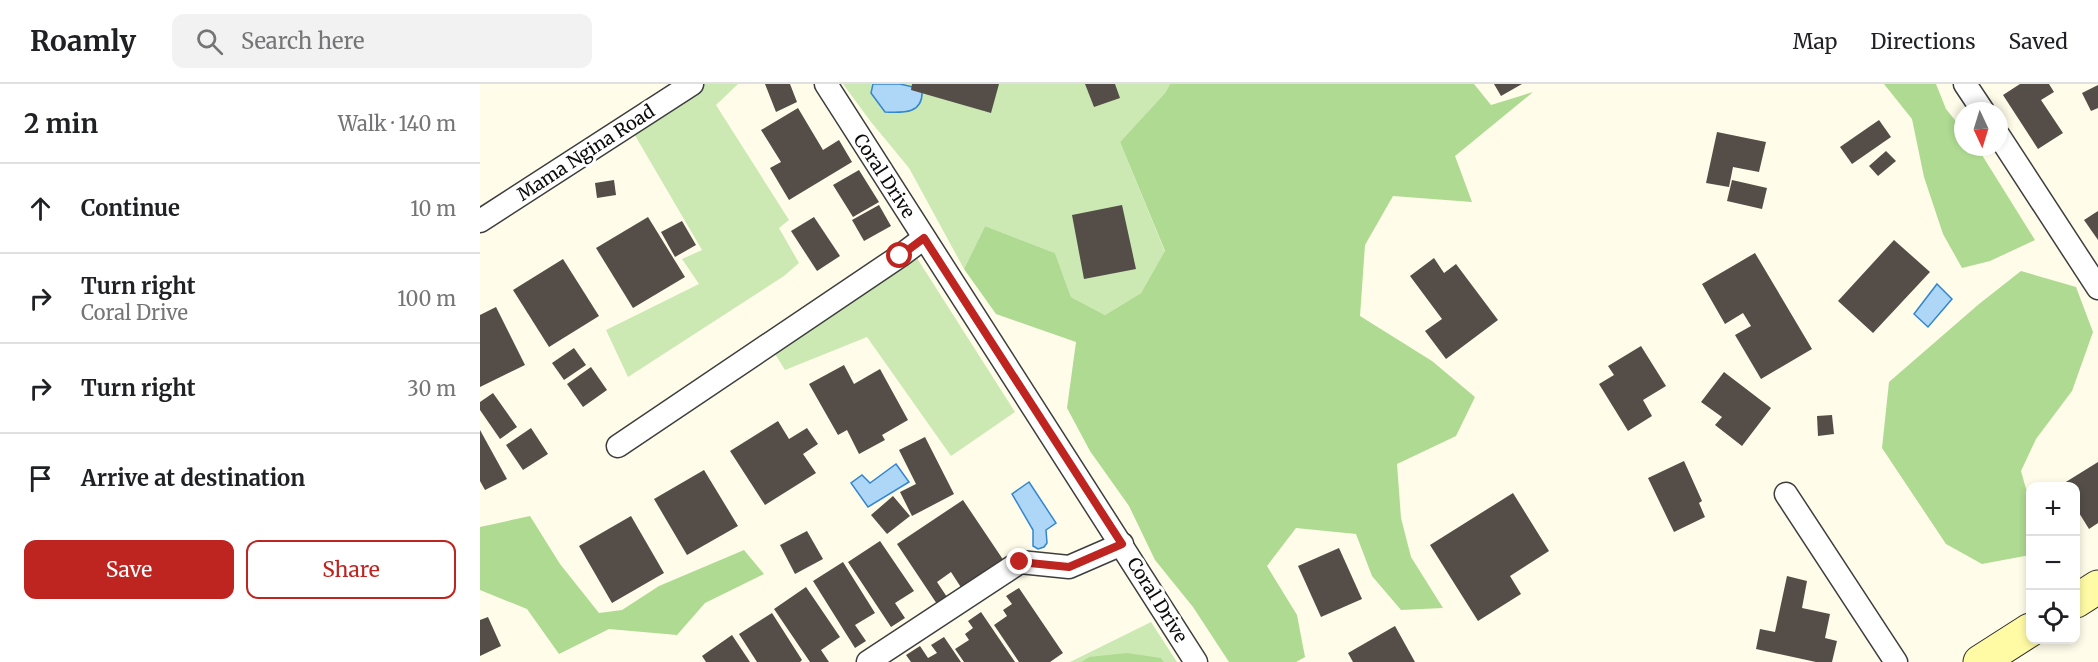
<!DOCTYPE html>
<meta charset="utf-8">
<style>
:root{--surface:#fff;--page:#f2f2f2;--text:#202124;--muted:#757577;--line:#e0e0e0;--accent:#be2521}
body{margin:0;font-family:Merriweather,serif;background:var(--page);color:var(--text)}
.controls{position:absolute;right:18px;bottom:18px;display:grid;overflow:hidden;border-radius:12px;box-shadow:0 3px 9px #0003}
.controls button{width:54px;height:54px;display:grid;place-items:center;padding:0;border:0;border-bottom:2px solid var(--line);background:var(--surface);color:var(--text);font:30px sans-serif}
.compass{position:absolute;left:1474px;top:18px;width:54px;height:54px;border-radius:50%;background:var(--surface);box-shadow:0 3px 9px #0003;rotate:176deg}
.stop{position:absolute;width:18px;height:18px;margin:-14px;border:4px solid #be2521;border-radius:50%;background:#fff}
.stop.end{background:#be2521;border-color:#fff;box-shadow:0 2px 6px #0008}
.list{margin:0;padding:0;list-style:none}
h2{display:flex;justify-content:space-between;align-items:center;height:78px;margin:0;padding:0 24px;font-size:26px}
h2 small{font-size:20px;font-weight:400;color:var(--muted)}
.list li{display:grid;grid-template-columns:39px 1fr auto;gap:18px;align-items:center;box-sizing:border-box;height:90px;padding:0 24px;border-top:2px solid var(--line)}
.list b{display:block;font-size:22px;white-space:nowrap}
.list p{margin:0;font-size:20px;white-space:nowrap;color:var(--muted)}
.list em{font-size:20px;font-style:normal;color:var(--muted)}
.actions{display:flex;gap:12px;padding:18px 24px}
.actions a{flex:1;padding:14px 0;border:2px solid var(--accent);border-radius:12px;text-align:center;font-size:21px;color:var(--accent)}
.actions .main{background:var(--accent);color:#fff}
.icon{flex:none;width:33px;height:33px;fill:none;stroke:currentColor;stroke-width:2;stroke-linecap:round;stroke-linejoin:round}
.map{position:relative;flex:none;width:1618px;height:578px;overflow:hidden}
header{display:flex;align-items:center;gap:36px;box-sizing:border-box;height:84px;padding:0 30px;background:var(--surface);border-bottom:2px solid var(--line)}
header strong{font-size:28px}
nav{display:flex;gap:33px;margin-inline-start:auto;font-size:21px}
.search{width:420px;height:54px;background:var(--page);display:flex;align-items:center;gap:15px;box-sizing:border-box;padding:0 21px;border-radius:12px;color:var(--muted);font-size:22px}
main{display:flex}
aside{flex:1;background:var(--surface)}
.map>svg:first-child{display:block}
.green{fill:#cce9b4}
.forest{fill:#aeda92}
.water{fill:#aed7f7;stroke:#3386d0;stroke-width:1.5}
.building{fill:#544d48}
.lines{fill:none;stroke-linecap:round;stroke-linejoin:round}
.street-casing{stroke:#3e3e3e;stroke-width:25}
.secondary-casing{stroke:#2d2d2d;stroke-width:35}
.street{stroke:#fff;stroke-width:22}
.secondary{stroke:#fffba5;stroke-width:33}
.route{stroke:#be2521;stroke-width:8}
.labels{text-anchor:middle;stroke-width:6;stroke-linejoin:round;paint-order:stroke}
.street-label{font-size:18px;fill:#0b0b0b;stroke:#fff}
</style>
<header>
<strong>Roamly</strong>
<div class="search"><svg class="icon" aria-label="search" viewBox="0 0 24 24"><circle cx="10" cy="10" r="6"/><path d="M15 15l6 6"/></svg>Search here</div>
<nav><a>Map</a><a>Directions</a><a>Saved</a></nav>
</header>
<main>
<aside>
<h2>2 min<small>Walk · 140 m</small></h2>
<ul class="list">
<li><svg class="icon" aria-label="ahead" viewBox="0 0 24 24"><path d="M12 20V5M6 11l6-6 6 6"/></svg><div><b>Continue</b></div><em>10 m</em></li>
<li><svg class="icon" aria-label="right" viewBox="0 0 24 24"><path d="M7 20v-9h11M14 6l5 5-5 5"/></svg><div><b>Turn right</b><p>Coral Drive</p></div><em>100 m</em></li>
<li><svg class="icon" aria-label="right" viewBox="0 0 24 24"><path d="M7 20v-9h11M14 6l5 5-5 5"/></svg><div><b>Turn right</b></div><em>30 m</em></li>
<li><svg class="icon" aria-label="arrive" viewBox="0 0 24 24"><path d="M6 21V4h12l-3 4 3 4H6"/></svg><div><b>Arrive at destination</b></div></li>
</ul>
<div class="actions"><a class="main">Save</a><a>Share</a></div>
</aside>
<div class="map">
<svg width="1618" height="578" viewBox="0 0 1618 578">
<rect width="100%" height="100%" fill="#fffcea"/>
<g class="green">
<polygon points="222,0 258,0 236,21 309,136 299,144 319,179 304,192 148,293 126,246 219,200 202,175 222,166 153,48"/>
<polygon points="363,0 690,0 685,9 640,58 685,168 661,209 625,231 591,213 575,169 505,142 484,185 429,84 391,38"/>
<polygon points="435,171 535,328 471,372 387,253 305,286 292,265"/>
<polygon points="671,538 697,578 684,578 681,574 609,573 601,578 590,578"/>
</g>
<g class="forest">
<polygon points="690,0 994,0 1011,21 1053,8 975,72 992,118 913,112 885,161 880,232 952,277 995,313 976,352 917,380 921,434 931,473 963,524 921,526 892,492 876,450 816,444 787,482 817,531 825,573 816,578 749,578 713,523 675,476 649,422 610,367 587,324 596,258 516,230 484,185 505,142 575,169 591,213 625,231 661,209 685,167 640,58 685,9"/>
<polygon points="1404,0 1456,0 1466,25 1483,46 1483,63 1497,63 1555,156 1510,177 1482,184 1463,150 1444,93 1432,35"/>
<polygon points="1541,187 1596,203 1613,248 1592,307 1556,355 1541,387 1550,419 1550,471 1502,480 1466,460 1402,364 1409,298 1499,220"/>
<polygon points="50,432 80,480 119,529 142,526 179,502 264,466 284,490 225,519 197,551 129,545 79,570 47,525 0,506 0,443"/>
<polygon points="647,569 681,574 684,578 601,578 609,573"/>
</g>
<g class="water">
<path d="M393 0H420L442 5C444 30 424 29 405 28L391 9Z"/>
<polygon points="1457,200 1472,215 1448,243 1434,230"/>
<polygon points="416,380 429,398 388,423 371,399 382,391 390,399"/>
<polygon points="549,398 576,439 566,446 567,459 564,463 558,465 553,462 553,446 532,410"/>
</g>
<g class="building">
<polygon points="285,0 310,0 317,18 296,28"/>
<polygon points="432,0 519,0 511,29 431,6"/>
<polygon points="605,0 635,0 640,14 614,23"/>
<polygon points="1014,0 1042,0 1021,12"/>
<polygon points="1540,0 1569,0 1574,8 1561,16 1583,49 1558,65 1523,11"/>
<polygon points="1618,1 1618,24 1611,27 1602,9"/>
<polygon points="318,24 343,66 359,56 372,78 309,116 290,84 301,78 281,46"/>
<polygon points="1399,36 1411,53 1372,80 1360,63"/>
<polygon points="1237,48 1286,58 1279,88 1253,83 1249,103 1226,99"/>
<polygon points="1406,67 1416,77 1398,92 1389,82"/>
<polygon points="379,86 399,118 373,133 353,101"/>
<polygon points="134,96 136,111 117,114 115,99"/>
<polygon points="1252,96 1287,104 1282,125 1247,117"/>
<polygon points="399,121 411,142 384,157 372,136"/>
<polygon points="642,121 656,185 604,195 592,131"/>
<polygon points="1618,127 1618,156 1604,136"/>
<polygon points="168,133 205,193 153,224 116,164"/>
<polygon points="334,133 360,172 337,187 311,147"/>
<polygon points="202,137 216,161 195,173 181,148"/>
<polygon points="1414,156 1450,188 1393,249 1358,217"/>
<polygon points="1275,169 1332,265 1281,295 1255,251 1271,242 1263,229 1245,240 1222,200"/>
<polygon points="954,174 964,189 976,180 1018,236 966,275 945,247 962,235 930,192"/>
<polygon points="83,175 119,232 69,263 33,206"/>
<polygon points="16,223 45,281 0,303 0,231"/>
<polygon points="1161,262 1186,302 1163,316 1172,332 1148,347 1119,300 1134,291 1128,282"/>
<polygon points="94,264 106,281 84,296 72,279"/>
<polygon points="364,281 374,300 400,285 428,336 402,351 405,356 379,370 367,346 358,351 329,300"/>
<polygon points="111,283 127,306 103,323 87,300"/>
<polygon points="1244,288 1291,324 1262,362 1235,341 1242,333 1221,318"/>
<polygon points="13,309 37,343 20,355 0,326 0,318"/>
<polygon points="1352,331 1354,350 1338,352 1337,332"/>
<polygon points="298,337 309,355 327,344 338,360 323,370 336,389 285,421 250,367"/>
<polygon points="51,344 68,370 43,386 26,361"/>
<polygon points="0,346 27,395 5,406 0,397"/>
<polygon points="445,353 474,410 432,432 420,408 436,400 419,366"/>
<polygon points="1204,377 1222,417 1219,419 1225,433 1194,448 1168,394"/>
<polygon points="1618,378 1618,439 1609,445 1596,424 1596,402 1581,401"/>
<polygon points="224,386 258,442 207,471 174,415"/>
<polygon points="1033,409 1069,467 1030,492 1041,510 998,537 950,461"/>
<polygon points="413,412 430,432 407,450 391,431"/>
<polygon points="483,416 526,480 484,508 471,488 457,498 469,516 459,523 417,460"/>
<polygon points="151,432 184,489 132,519 99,462"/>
<polygon points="327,447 343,475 315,490 300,461"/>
<polygon points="400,457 434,507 415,519 425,534 411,543 368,478"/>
<polygon points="859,464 882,515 841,533 818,482"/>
<polygon points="363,478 395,529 375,541 386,557 375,564 333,497"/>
<polygon points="1307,492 1327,497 1322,524 1350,530 1345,554 1357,557 1352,578 1336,578 1276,565 1280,545 1295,548"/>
<polygon points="326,503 360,553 341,566 349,578 330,578 294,525"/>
<polygon points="539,504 583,569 570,578 539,578 514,541 527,532 523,526 532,520 526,512"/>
<polygon points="501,528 535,578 484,578 475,565 489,556 485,550 493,544 488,537"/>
<polygon points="292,529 322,576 320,578 277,578 259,550"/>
<polygon points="8,533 21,562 0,572 0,536"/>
<polygon points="915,542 935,578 873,578 868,569"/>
<polygon points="252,551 270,578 226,578 222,572"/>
<polygon points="464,553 481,578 431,578 426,571 440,562 448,574 457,569 451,561"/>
</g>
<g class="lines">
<defs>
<g id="street">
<polyline points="346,0 716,578"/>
<polyline points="1485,0 1503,27"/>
<polyline points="1519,52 1618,204"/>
<polyline points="0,137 212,0"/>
<polyline points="138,362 420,172 444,154"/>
<polyline points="1306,410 1416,578"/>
<polyline points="388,578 540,478 589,483 642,460"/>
</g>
<g id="secondary">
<polyline points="1596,517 1618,503"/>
<polyline points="1500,578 1550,546"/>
</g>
</defs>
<use href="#street" class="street-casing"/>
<use href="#secondary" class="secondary-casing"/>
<use href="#street" class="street"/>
<use href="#secondary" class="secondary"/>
</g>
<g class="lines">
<polyline class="route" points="420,172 444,154 642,460 589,483 540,478"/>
</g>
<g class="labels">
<g class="street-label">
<text transform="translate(106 69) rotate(-33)" y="6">Mama Ngina Road</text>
<text transform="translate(404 92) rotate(57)" y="6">Coral Drive</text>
<text transform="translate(677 516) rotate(58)" y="6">Coral Drive</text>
</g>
</g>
</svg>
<div class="controls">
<button>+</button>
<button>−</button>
<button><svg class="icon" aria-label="locate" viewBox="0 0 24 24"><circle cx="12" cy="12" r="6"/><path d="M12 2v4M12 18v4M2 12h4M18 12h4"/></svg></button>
</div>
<svg class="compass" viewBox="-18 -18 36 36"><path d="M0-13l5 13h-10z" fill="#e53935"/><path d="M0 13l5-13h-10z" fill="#757577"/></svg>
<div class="stop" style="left:420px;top:172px"></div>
<div class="stop end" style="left:540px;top:478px"></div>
</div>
</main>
